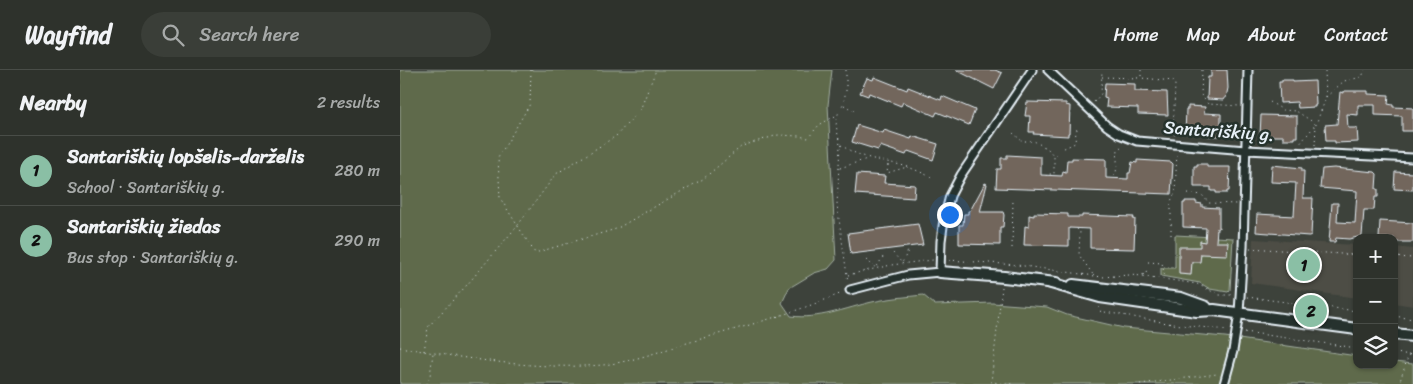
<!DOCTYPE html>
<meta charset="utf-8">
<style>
:root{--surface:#2e322c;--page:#3a3e38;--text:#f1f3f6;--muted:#a7aaa9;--line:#494d48;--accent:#8abfa5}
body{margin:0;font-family:Sriracha,sans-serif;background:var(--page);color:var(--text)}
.controls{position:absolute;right:15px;bottom:15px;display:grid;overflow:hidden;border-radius:10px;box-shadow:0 1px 4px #0004}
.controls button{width:45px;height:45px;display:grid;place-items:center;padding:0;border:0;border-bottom:1px solid var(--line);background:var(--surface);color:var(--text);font:25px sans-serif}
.you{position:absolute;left:549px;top:144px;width:18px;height:18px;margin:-12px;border:4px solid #fff;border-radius:50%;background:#1a73e8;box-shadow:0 0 0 8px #1a73e833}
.badge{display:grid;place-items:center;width:32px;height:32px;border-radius:50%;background:var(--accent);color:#111;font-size:16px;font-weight:700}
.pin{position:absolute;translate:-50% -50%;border:2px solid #fff;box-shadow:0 1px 5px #0006}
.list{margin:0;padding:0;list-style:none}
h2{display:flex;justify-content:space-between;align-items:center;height:65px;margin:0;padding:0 20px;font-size:21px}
h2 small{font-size:16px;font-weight:400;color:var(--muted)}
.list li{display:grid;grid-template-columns:32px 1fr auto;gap:15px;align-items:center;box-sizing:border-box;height:70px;padding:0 20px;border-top:1px solid var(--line)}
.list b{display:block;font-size:19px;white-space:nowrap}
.list p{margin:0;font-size:16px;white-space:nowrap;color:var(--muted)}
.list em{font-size:16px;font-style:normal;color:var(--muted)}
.icon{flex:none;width:28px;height:28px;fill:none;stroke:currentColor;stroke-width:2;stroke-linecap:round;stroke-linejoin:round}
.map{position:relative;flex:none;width:1013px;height:314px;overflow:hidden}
header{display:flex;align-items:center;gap:30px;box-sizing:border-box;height:70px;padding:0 25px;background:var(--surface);border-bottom:1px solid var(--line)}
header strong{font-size:24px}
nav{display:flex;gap:28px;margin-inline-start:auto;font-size:18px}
.search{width:350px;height:45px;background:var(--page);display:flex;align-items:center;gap:12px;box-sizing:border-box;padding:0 18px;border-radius:28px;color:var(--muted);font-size:19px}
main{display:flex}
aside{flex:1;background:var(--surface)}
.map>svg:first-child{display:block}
.built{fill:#4d4d45}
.green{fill:#5e6a4b;stroke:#a3aea2}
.building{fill:#72665c;stroke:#e8f1f8}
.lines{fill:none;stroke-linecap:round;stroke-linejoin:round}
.street-casing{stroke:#e8f1f8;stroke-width:11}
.secondary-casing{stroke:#e8f1f8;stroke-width:14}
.path{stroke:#e8f1f8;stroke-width:1;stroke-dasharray:1 4;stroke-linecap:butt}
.street{stroke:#26332d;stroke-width:7}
.secondary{stroke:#26332d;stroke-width:10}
.labels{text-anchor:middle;stroke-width:5;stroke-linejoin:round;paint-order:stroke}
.street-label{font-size:18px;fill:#e8f1f8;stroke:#26332d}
</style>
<header>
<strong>Wayfind</strong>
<div class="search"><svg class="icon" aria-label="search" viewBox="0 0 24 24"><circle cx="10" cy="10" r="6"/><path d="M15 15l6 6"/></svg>Search here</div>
<nav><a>Home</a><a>Map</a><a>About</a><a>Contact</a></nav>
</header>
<main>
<aside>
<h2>Nearby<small>2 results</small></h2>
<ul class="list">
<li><span class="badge">1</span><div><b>Santariškių lopšelis-darželis</b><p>School · Santariškių g.</p></div><em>280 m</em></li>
<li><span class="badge">2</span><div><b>Santariškių žiedas</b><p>Bus stop · Santariškių g.</p></div><em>290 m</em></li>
</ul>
</aside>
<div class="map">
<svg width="1013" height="314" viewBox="0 0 1013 314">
<rect width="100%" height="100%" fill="#3d423b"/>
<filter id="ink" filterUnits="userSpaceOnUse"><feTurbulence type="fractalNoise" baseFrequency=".02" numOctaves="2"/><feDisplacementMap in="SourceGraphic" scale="10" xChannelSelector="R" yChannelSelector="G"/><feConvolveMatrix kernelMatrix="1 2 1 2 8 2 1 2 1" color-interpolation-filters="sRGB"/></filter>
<g filter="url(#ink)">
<g class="built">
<polygon points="853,169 957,175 957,228 851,213"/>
<polygon points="994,177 1013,179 1013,236 994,233"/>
</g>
<g class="green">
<path d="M0 0H432L428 35 436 190 428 199 414 203 389 218 382 233 391 246C418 250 446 238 472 232 489 228 506 227 523 225L535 235 592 233 647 237 667 245 724 258 825 267 957 286V295H994V292L1013 294V314H0Z"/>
<polygon points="775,165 833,168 830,220 828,222 810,219 800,213 761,206 761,198 775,198"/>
</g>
<g class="building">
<polygon points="556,0 595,0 602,3 594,19"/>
<polygon points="811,0 827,0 828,18 826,28 824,28 824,30 807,29 808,7 811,7"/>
<polygon points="474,7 507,20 508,17 541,30 542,26 575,40 569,55 537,42 535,46 503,32 501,36 469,23 468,26 460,23 467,8 473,10"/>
<polygon points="882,10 893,10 893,12 915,11 916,35 915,35 915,37 898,38 897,32 880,33 879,12 882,12"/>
<polygon points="705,13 735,14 735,21 767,22 768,45 738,44 738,38 706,37 707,28 704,27"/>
<polygon points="944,21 968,21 968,24 989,25 988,34 993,35 993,37 1013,38 1013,61 1002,61 1002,46 975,45 975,35 958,35 958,45 947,44 948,58 957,58 958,72 935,73 935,71 926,71 925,55 937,54 940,22 944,23"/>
<polygon points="627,32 666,33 666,35 670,36 669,63 668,63 668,66 633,64 634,62 629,62 630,46 625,46"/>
<polygon points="788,36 805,37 804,43 821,44 821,64 819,64 819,66 808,66 808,64 785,63 786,39 788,39"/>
<polygon points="861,45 897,46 897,67 894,67 894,69 883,69 883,66 860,66"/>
<polygon points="457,55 483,63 484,60 511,69 512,66 538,74 533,90 508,81 506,85 480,76 478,80 452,72"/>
<polygon points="607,85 641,87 641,105 662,106 663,101 666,102 667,90 672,90 672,88 706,89 706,108 728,109 728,103 730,103 732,92 737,93 737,90 771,92 773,94 771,124 596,118 597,99 601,99 601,88 607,88"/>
<polygon points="797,94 807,94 807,97 830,97 829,121 827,121 827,123 816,123 816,121 811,121 811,117 794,117 794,96 797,96"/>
<polygon points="872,95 902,98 902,101 904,101 903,128 913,128 911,165 909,166 856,162 857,144 894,146 896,113 871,112"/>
<polygon points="934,98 975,102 977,104 976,119 978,119 978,127 975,127 974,140 964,140 962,166 949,169 936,168 935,172 929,172 932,133 938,133 937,152 955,153 957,121 920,118 922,99"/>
<polygon points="995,102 1013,103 1013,120 994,119"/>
<polygon points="457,104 485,106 484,113 515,115 514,128 455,124"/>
<polygon points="585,113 587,114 580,142 603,142 604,145 603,157 600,157 600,175 559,174 559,155 563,155 564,144 568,144 568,141 570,141"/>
<polygon points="785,131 796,131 796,133 802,134 802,137 819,138 819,158 817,158 816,172 828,172 827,185 801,184 800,192 792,192 791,205 779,204 779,177 800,177 800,171 805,172 806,158 783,157 783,133 785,133"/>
<polygon points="634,143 668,144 668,147 682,147 682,145 734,147 733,149 735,149 734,179 690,178 690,159 669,158 669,176 624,175 625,156 629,157 629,145 634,146"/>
<polygon points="980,151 1013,153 1013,172 994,172 994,168 979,168"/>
<polygon points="518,154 523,175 451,184 448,163"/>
</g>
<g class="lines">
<defs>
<g id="street">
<polyline points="648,0 707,56 719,64 737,71 846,80 1013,88"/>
<polyline points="450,220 508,205 540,202 541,171 544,149 550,126 561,105 632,0"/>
<polyline points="824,314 833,281 839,243 843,177 848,0"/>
</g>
<g id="secondary">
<polyline points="540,202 604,207 656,213"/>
<polyline points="651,213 700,227 797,241 814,240 957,259"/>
<polyline points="673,215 781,228 806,237"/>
<polyline points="994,264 1013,266"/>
</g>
</defs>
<use href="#street" class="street-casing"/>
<use href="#secondary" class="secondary-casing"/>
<g class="path">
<polyline points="131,0 130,34 98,88 100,128 135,183 216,159 303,109 342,76 378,65 399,66 408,68 419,55 437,45"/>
<polyline points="446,0 446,21 443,34 438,44 436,55 440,75 437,135 448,212"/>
<polyline points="741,0 741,8 774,11 775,15 773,62 775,66"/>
<polyline points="802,0 801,25 808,34 839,36"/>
<polyline points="702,7 740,8"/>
<polyline points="926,27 944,11 962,7 965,0"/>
<polyline points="694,32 701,24 702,0"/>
<polyline points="870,32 883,40 896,41 916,54 899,75"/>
<polyline points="444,35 456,42"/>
<polyline points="613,63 622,71 634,71 648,79 654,86"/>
<path d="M441 75C462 90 484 90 508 97 516 100 525 104 533 108"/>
<polyline points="915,75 916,54 926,28 925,0"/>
<polyline points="488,95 487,103 507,97"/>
<polyline points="440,98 467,89"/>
<polyline points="646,106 647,104 654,104 654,87 662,79 675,73 676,61 679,56"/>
<polyline points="710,108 716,104 718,79 721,77"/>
<polyline points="788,123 802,125 809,133 836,134"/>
<polyline points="677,159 680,161 679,185 694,206"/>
<polyline points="771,165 771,131 775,123 777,82"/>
<polyline points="612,178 613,129"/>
<polyline points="850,178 957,185"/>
<polyline points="493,183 502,193 508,181"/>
<polyline points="994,187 1013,188"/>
<polyline points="466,190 476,198 483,187"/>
<polyline points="549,190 617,195 702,207 729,205 743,206 797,214 819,225 833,225"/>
<polyline points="748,192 762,193 765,208"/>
<polyline points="448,205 491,195 533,190"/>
<polyline points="743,205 744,202 748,201"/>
<polyline points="602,217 591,312 614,314"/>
<polyline points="847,227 957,241"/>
<polyline points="902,234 902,240 926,243 926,238"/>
<polyline points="699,237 699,241 773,254 827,260"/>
<polyline points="994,246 1013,249"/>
<polyline points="845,262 957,278"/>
<path d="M0 277C67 289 134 300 203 295 230 292 261 281 287 273 339 258 392 244 442 223"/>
<polyline points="24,281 28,257 66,216 118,155 156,104 216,66 240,40 256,0"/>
<polyline points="994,283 1013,285"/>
<polyline points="27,314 30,306 33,283"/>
<polyline points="740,314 817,304"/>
<polyline points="999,314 1009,284"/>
</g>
<use href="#street" class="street"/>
<use href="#secondary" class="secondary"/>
</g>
</g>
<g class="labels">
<g class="street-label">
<text transform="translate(819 61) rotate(4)" y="6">Santariškių g.</text>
</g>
</g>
</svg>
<div class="controls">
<button>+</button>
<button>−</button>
<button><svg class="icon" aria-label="layers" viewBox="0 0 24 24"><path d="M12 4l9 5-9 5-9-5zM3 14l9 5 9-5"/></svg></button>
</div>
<div class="you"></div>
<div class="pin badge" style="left:904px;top:195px">1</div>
<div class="pin badge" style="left:911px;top:241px">2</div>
</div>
</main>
